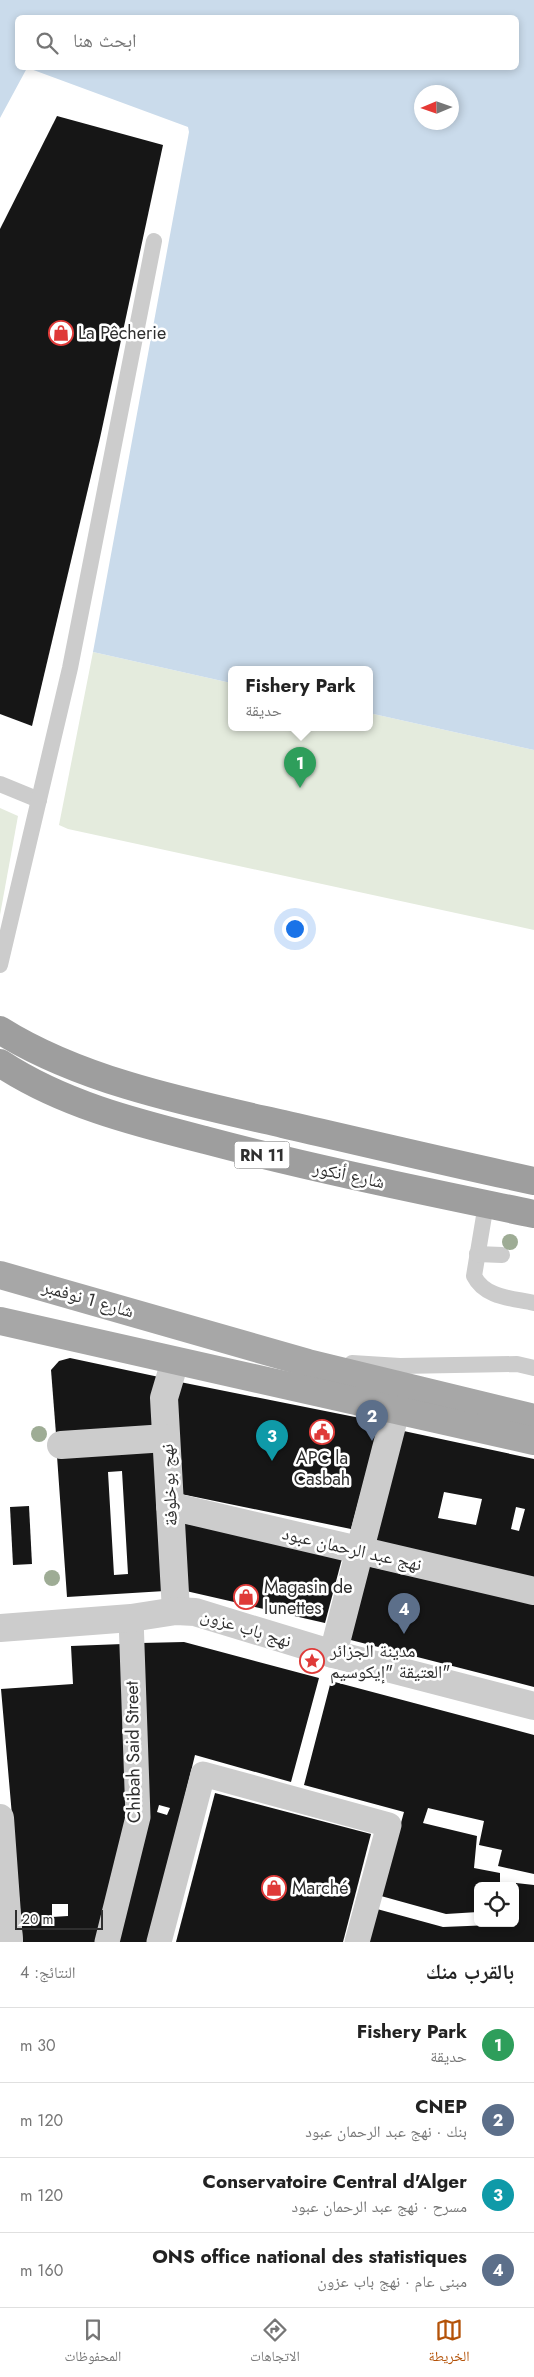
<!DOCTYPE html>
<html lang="ar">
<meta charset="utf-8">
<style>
:root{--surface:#fff;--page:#f2f2f2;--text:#222;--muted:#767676;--line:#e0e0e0;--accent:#b45309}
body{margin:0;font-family:Jost,"Noto Naskh Arabic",sans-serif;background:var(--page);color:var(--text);direction:rtl}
.controls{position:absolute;right:15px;bottom:15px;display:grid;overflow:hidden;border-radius:8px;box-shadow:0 2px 8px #0003}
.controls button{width:45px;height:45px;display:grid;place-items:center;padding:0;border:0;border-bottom:1px solid var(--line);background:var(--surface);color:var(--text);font:25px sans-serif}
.compass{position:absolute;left:414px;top:85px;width:45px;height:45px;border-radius:50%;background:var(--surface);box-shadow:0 2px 8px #0003;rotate:268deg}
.scale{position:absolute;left:15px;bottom:12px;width:88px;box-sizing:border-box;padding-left:5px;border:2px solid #2f2f2f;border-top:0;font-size:14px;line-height:18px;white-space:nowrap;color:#2f2f2f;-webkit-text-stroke:4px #fff;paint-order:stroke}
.you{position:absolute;left:294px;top:928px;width:18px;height:18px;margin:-12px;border:4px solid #fff;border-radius:50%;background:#1a73e8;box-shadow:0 0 0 8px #1a73e833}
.badge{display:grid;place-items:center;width:32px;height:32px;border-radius:50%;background:var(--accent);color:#fff;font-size:16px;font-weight:700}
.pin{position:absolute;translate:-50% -41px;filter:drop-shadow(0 1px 2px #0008)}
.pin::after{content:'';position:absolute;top:26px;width:18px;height:15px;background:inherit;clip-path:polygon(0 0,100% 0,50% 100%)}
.popup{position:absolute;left:228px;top:666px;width:145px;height:65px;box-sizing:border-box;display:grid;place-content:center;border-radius:8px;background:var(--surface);filter:drop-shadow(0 1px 4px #0005);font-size:16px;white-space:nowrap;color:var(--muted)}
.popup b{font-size:19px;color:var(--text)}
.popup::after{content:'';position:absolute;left:50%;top:100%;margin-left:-10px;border:10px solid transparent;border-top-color:var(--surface)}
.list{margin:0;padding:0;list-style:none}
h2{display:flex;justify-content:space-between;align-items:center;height:65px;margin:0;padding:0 20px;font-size:21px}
h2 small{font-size:16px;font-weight:400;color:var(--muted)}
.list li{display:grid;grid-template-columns:32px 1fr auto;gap:15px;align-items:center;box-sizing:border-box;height:75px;padding:0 20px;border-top:1px solid var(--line)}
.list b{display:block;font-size:19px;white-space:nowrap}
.list p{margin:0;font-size:16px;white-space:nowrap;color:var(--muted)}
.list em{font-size:16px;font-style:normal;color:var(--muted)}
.icon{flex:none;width:28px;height:28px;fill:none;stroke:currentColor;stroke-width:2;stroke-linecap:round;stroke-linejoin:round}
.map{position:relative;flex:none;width:534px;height:1942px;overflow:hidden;direction:ltr}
.search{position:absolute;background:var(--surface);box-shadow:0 2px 8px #0003;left:15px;right:15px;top:15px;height:55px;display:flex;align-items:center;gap:12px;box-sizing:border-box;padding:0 18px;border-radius:8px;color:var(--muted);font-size:19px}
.sheet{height:365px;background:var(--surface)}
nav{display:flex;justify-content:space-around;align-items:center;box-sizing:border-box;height:70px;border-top:1px solid var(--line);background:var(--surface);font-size:14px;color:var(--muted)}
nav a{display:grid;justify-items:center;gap:2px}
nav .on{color:var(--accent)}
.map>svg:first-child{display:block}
.green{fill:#e4ebdd}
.water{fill:#cadbeb;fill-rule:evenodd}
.building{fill:#161616;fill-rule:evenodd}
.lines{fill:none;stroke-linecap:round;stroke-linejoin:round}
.service{stroke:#ccc;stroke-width:16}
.pedestrian{stroke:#ccc;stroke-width:25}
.minor{stroke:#ccc;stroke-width:28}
.tertiary{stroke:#ccc;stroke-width:28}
.primary{stroke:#a7a7a7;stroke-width:28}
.trunk{stroke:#9e9e9e;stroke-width:28}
.tree{fill:#9eac95}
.labels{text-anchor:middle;stroke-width:5;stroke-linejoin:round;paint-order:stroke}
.shield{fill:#fff;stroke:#6d6d6d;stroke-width:1}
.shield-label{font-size:16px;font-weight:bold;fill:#2f2f2f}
.poi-label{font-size:18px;fill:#2f2f2f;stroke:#fff;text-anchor:start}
.street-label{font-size:18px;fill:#2f2f2f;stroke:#fff}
</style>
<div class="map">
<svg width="534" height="1942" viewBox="0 0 534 1942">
<rect width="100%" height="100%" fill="#fff"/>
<g class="green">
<polygon points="93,652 231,683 231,727 369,727 369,713 534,750 534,930 68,829 59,825"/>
<polygon points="0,808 18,816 0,915"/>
</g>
<path class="water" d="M0 0H534V750L369 713V669H231V683L93 652 189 132 188 127 28 68H516V18H18V68H27L0 118ZM422 92H452V122H422Z"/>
<g class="building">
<polygon points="57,116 163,145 100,438 32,726 0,714 0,229"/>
<polygon points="70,1358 159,1377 156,1428 56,1434 51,1370 59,1361"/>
<polygon points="180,1382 380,1422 351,1529 181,1494 175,1399"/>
<path d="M399 1430 534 1459V1580L368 1544ZM444 1492 482 1499 476 1525 438 1518ZM516 1507 525 1509 519 1531 511 1529Z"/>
<path d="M158 1449 165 1591 67 1597 57 1456ZM122 1471 128 1574 114 1575 108 1472Z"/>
<polygon points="29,1506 32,1564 13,1565 10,1507"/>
<polygon points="183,1523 343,1555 325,1623 186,1591"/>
<polygon points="363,1565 534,1603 534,1687 343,1638"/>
<path d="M184 1642 319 1678 291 1782 195 1755 149 1942H114L122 1913 141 1643ZM159 1805 170 1808 167 1815 157 1812Z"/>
<path d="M123 1644 130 1813 99 1942H23L1 1689 73 1684 71 1646ZM52 1904H68V1916L52 1917Z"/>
<polygon points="331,1681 534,1735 534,1874 498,1866 502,1850 479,1845 484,1821 428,1808 423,1823 477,1836 474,1868 500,1873 500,1886 478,1886 478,1912 446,1914 381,1896 404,1812 304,1785"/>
<polygon points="215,1793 371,1834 343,1942 176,1942"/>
<polygon points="516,1883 534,1885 534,1942 368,1942 377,1909 443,1927 516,1924"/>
</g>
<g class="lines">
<g class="service">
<polyline points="0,784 39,800"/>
<polyline points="0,965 70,668 154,241"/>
<path d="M486 1204 474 1276C485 1298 512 1298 534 1303"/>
<polyline points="477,1254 502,1255"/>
<polyline points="352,1363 400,1366 517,1364 534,1368"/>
</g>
<g class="pedestrian">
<polyline points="107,1942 138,1817 131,1618"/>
<polyline points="159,1942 203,1774 389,1825 357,1942"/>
</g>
<g class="minor">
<polyline points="175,1361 164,1398 176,1611"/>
<polyline points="61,1445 166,1438"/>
<polyline points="170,1506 534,1591"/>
<polyline points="333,1654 396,1410"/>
<polyline points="0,1818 9,1942"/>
</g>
<polyline class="tertiary" points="0,1628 131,1618 176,1611 195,1612 333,1654 534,1706"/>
<g class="primary">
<polyline points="0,1275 308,1363 534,1418"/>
<polyline points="0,1321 534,1441"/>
</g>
<g class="trunk">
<path d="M0 1030C81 1081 190 1103 283 1124 366 1143 450 1163 534 1181"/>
<path d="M0 1063C62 1104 134 1122 205 1140 314 1169 424 1191 534 1214"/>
</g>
</g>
<g class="tree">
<circle cx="510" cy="1242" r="8"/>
<circle cx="39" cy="1434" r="8"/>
<circle cx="52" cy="1578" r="8"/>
</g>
<defs>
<symbol id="shop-ring" viewBox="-11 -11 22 22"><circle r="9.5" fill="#fff" stroke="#df3a38" stroke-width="1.5"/><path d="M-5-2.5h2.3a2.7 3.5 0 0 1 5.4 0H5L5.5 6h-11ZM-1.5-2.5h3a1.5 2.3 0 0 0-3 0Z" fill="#df3a38"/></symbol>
<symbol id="civic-ring" viewBox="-11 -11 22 22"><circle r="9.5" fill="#fff" stroke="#df3a38" stroke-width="1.5"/><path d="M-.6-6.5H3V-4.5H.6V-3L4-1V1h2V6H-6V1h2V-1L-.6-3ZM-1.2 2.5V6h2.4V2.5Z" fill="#df3a38"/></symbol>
<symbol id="sight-ring" viewBox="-11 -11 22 22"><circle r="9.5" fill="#fff" stroke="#df3a38" stroke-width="1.5"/><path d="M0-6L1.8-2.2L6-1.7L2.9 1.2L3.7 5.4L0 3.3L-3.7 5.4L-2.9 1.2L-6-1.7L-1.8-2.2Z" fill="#df3a38"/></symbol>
</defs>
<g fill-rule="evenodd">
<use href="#shop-ring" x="47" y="319" width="28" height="28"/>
<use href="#civic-ring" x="308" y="1418" width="28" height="28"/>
<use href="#shop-ring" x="232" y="1583" width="28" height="28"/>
<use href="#sight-ring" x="298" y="1647" width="28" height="28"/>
<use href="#shop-ring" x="260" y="1874" width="28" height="28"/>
</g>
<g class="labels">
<rect class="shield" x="234.5" y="1141.5" width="55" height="27" rx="4"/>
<g class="shield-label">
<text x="262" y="1161">RN 11</text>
</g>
<g class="poi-label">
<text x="78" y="339">La Pêcherie</text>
<text x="322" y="1464" text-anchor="middle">APC la<tspan x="322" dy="21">Casbah</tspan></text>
<text x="264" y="1593">Magasin de<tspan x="264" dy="21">lunettes</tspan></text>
<text x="330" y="1657">مدينة الجزائر<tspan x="330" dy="21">العتيقة "إيكوسيم"</tspan></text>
<text x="292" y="1894">Marché</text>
</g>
<g class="street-label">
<text transform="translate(349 1175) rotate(12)" y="6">شارع أنكور</text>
<text transform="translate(88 1299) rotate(16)" y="6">شارع 1 نوفمبر</text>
<text transform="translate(169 1485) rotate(-93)" y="6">نهج بوخلوفة</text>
<text transform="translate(352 1549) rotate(13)" y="6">نهج عبد الرحمان عبود</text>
<text transform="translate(246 1628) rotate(17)" y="6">نهج باب عزون</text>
<text transform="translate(133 1752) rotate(-91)" y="6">Chibah Said Street</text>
</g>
</g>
</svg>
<div class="controls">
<button><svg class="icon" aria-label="locate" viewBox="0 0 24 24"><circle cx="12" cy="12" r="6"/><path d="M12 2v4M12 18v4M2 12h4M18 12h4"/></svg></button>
</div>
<svg class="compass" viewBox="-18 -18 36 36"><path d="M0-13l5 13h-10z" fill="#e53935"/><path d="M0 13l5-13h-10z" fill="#767676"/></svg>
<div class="scale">20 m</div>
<div class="you"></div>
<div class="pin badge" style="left:300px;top:788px;background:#2e9e5b">1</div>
<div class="popup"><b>Fishery Park</b>حديقة</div>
<div class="pin badge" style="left:372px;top:1441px;background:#5c6f8a">2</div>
<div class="pin badge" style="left:272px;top:1461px;background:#0f9aa8">3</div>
<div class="pin badge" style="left:404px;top:1634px;background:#5c6f8a">4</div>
<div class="search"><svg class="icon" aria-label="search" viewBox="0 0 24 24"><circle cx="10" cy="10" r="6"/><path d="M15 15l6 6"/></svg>ابحث هنا</div>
</div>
<section class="sheet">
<h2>بالقرب منك<small>النتائج: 4</small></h2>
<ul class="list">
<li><span class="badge" style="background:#2e9e5b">1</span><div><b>Fishery Park</b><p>حديقة</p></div><em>30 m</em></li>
<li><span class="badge" style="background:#5c6f8a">2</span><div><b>CNEP</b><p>بنك · نهج عبد الرحمان عبود</p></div><em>120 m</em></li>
<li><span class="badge" style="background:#0f9aa8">3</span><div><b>Conservatoire Central d'Alger</b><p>مسرح · نهج عبد الرحمان عبود</p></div><em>120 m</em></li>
<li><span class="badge" style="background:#5c6f8a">4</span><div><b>ONS office national des statistiques</b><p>مبنى عام · نهج باب عزون</p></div><em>160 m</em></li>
</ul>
</section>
<nav>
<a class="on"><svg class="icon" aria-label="map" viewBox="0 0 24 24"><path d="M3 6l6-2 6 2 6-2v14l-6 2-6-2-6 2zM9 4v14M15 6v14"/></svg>الخريطة</a>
<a><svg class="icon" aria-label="directions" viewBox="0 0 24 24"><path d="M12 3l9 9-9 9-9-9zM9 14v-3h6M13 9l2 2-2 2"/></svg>الاتجاهات</a>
<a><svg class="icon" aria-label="saved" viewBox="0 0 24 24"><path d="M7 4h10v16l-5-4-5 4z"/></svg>المحفوظات</a>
</nav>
